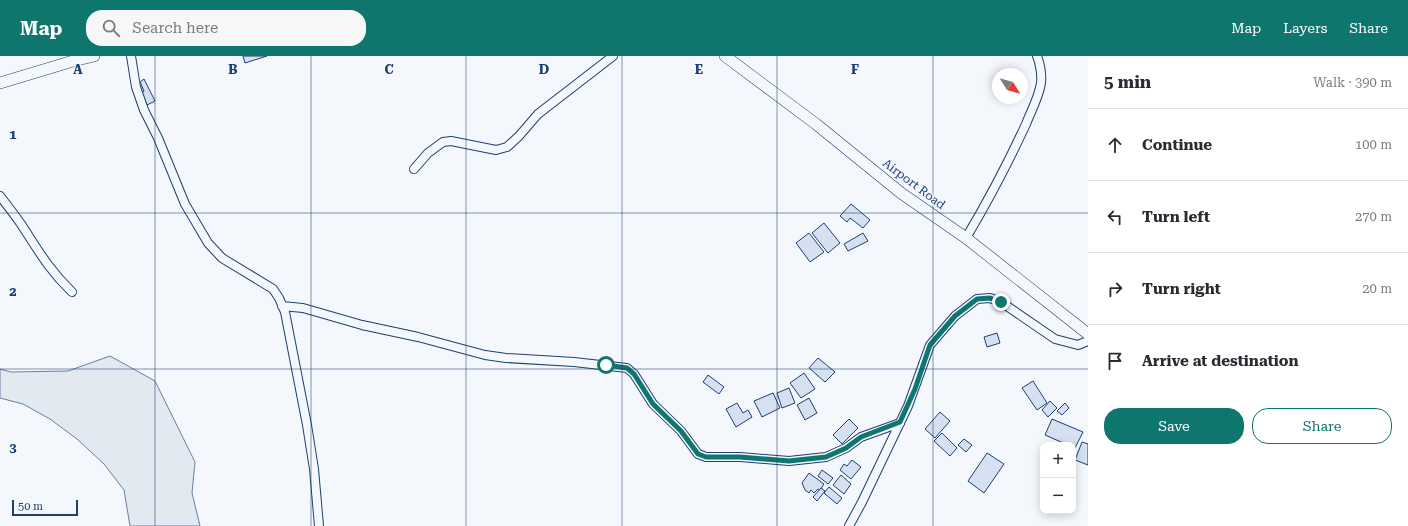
<!DOCTYPE html>
<meta charset="utf-8">
<style>
:root{--surface:#fff;--page:#f7f7f7;--text:#2b2b33;--muted:#7c7c81;--line:#e1e1e2;--accent:#0f766e}
body{margin:0;font-family:"Roboto Serif",serif;background:var(--page);color:var(--text)}
.controls{position:absolute;right:12px;bottom:12px;display:grid;overflow:hidden;border-radius:8px;box-shadow:0 2px 10px #0003}
.controls button{width:36px;height:36px;display:grid;place-items:center;padding:0;border:0;border-bottom:1px solid var(--line);background:var(--surface);color:var(--text);font:20px sans-serif}
.compass{position:absolute;left:992px;top:12px;width:36px;height:36px;border-radius:50%;background:var(--surface);box-shadow:0 2px 10px #0003;rotate:127deg}
.scale{position:absolute;left:12px;bottom:10px;width:66px;box-sizing:border-box;padding-left:4px;border:2px solid #1d3f73;border-top:0;font-size:11px;line-height:14px;white-space:nowrap;color:#1d3f73;-webkit-text-stroke:3px #f4f7fb;paint-order:stroke}
.stop{position:absolute;width:12px;height:12px;margin:-9px;border:3px solid #0f766e;border-radius:50%;background:#fff}
.stop.end{background:#0f766e;border-color:#fff;box-shadow:0 1px 4px #0008}
.list{margin:0;padding:0;list-style:none}
h2{display:flex;justify-content:space-between;align-items:center;height:52px;margin:0;padding:0 16px;font-size:17px}
h2 small{font-size:13px;font-weight:400;color:var(--muted)}
.list li{display:grid;grid-template-columns:26px 1fr auto;gap:12px;align-items:center;box-sizing:border-box;height:72px;padding:0 16px;border-top:1px solid var(--line)}
.list b{display:block;font-size:15px;white-space:nowrap}
.list em{font-size:13px;font-style:normal;color:var(--muted)}
.actions{display:flex;gap:8px;padding:12px 16px}
.actions a{flex:1;padding:9px 0;border:1px solid var(--accent);border-radius:16px;text-align:center;font-size:14px;color:var(--accent)}
.actions .main{background:var(--accent);color:#fff}
.icon{flex:none;width:22px;height:22px;fill:none;stroke:currentColor;stroke-width:2;stroke-linecap:round;stroke-linejoin:round}
.map{position:relative;flex:none;width:1088px;height:470px;overflow:hidden}
header{display:flex;align-items:center;gap:24px;box-sizing:border-box;height:56px;padding:0 20px;background:var(--accent);color:#fff}
header strong{font-size:19px}
nav{display:flex;gap:22px;margin-inline-start:auto;font-size:14px}
.search{width:280px;height:36px;background:var(--page);display:flex;align-items:center;gap:10px;box-sizing:border-box;padding:0 14px;border-radius:16px;color:var(--muted);font-size:15px}
main{display:flex}
aside{flex:1;background:var(--surface)}
.map>svg:first-child{display:block}
.green{fill:#e3e9f0;stroke:#687fa3}
.building{fill:#d5e0f0;stroke:#1d3f73}
.lines{fill:none;stroke-linecap:round;stroke-linejoin:round}
.minor-casing{stroke:#1d3f73;stroke-width:10}
.secondary-casing{stroke:#1d3f73;stroke-width:12}
.minor{stroke:#f4f7fb;stroke-width:8}
.secondary{stroke:#f4f7fb;stroke-width:11}
.route{stroke:#0f766e;stroke-width:5}
.grid{fill:none;stroke:#1d3f73;stroke-width:1;stroke-opacity:0.55}
.labels{text-anchor:middle;stroke-width:3;stroke-linejoin:round;paint-order:stroke}
.street-label{font-size:12px;fill:#1d3f73;stroke:#f4f7fb}
.grid-label{font-size:13px;text-anchor:middle;font-weight:bold;fill:#1d3f73;stroke:#f4f7fb;stroke-width:3;stroke-linejoin:round;paint-order:stroke}
</style>
<header>
<strong>Map</strong>
<div class="search"><svg class="icon" aria-label="search" viewBox="0 0 24 24"><circle cx="10" cy="10" r="6"/><path d="M15 15l6 6"/></svg>Search here</div>
<nav><a>Map</a><a>Layers</a><a>Share</a></nav>
</header>
<main>
<div class="map">
<svg width="1088" height="470" viewBox="0 0 1088 470">
<rect width="100%" height="100%" fill="#f4f7fb"/>
<polygon class="green" points="110,300 155,325 195,406 192,437 200,470 130,470 124,434 104,408 77,383 50,363 23,348 0,342 0,313 11,316 68,315"/>
<g class="building">
<polygon points="243,0 267,0 245,7"/>
<polygon points="144,23 155,45 147,49 141,37 144,35 140,26"/>
<polygon points="851,148 870,164 863,172 850,162 847,166 840,160"/>
<polygon points="824,167 840,187 828,197 812,177"/>
<polygon points="809,177 824,196 810,206 796,187"/>
<polygon points="863,177 868,185 848,195 844,188"/>
<polygon points="997,277 1000,287 987,291 984,281"/>
<polygon points="818,302 835,316 825,326 809,312"/>
<polygon points="804,317 815,333 801,342 790,327"/>
<polygon points="708,319 724,331 719,338 703,326"/>
<polygon points="1033,325 1047,347 1037,354 1022,332"/>
<polygon points="789,332 795,347 782,352 777,337"/>
<polygon points="773,337 780,352 762,361 754,345"/>
<polygon points="809,342 817,357 805,364 797,349"/>
<polygon points="1050,345 1057,352 1048,361 1042,354"/>
<polygon points="737,347 743,357 748,354 752,361 736,371 726,353"/>
<polygon points="1065,347 1069,352 1062,359 1057,355"/>
<polygon points="940,356 950,365 935,382 925,373"/>
<polygon points="849,363 858,372 842,388 833,379"/>
<polygon points="1052,363 1083,376 1075,392 1073,391 1073,389 1068,389 1045,379"/>
<polygon points="942,377 957,392 950,400 934,385"/>
<polygon points="964,383 972,389 966,396 958,389"/>
<polygon points="1082,386 1088,388 1088,409 1075,404"/>
<polygon points="987,397 1004,408 984,437 968,425"/>
<polygon points="852,404 861,411 851,423 840,414 844,408 847,410"/>
<polygon points="822,414 833,422 828,428 818,420"/>
<polygon points="809,417 824,428 820,434 818,433 814,437 811,434 809,437 805,434 802,427"/>
<polygon points="841,419 851,428 844,438 833,429"/>
<polygon points="829,431 842,442 837,448 824,437"/>
<polygon points="821,432 825,435 817,445 813,441"/>
</g>
<g class="lines">
<defs>
<g id="minor">
<polyline points="131,0 136,31 144,54 158,82 185,148 208,187 222,202 273,233 279,242 285,256 307,369 314,413 319,470"/>
<polyline points="414,113 428,97 443,86 451,85 496,94 507,91 519,80 538,58 613,0"/>
<path d="M0 140C7 149 14 158 21 168 38 194 49 214 72 236"/>
<path d="M966 182C988 145 1008 107 1026 68 1031 55 1039 41 1041 27 1042 19 1040 7 1037 0"/>
<polyline points="282,250 303,252 362,269 418,281 485,299 506,302 574,306 627,312 634,318 653,348 681,375 698,398 706,401 740,401 789,405 826,401 846,392 861,381 900,367"/>
<polyline points="849,470 862,446 908,350 930,289 955,260 977,243 990,242 1001,246 1055,283 1078,289 1088,285"/>
</g>
<g id="secondary">
<polyline points="725,0 816,68 901,137 966,182 1088,278"/>
<polyline points="0,27 73,5 94,0"/>
</g>
</defs>
<use href="#minor" class="minor-casing"/>
<use href="#secondary" class="secondary-casing"/>
<use href="#minor" class="minor"/>
<use href="#secondary" class="secondary"/>
</g>
<g class="lines">
<polyline class="route" points="606,309 627,312 634,318 653,348 681,375 698,398 706,401 740,401 789,405 826,401 846,392 861,381 900,366 915,333 930,289 955,260 977,243 990,242 1001,246"/>
</g>
<path class="grid" d="M155 0V470M311 0V470M466 0V470M622 0V470M777 0V470M933 0V470M0 157H1088M0 313H1088"/>
<g class="labels">
<g class="street-label">
<text transform="translate(914 128) rotate(37)" y="4">Airport Road</text>
</g>
</g>
<g class="grid-label">
<text x="78" y="18">A</text>
<text x="233" y="18">B</text>
<text x="389" y="18">C</text>
<text x="544" y="18">D</text>
<text x="699" y="18">E</text>
<text x="855" y="18">F</text>
<text x="13" y="83">1</text>
<text x="13" y="240">2</text>
<text x="13" y="396">3</text>
</g>
</svg>
<div class="controls">
<button>+</button>
<button>−</button>
</div>
<svg class="compass" viewBox="-18 -18 36 36"><path d="M0-13l5 13h-10z" fill="#e53935"/><path d="M0 13l5-13h-10z" fill="#7c7c81"/></svg>
<div class="scale">50 m</div>
<div class="stop" style="left:606px;top:309px"></div>
<div class="stop end" style="left:1001px;top:246px"></div>
</div>
<aside>
<h2>5 min<small>Walk · 390 m</small></h2>
<ul class="list">
<li><svg class="icon" aria-label="ahead" viewBox="0 0 24 24"><path d="M12 20V5M6 11l6-6 6 6"/></svg><div><b>Continue</b></div><em>100 m</em></li>
<li><svg class="icon" aria-label="left" viewBox="0 0 24 24"><path d="M17 20v-9H6M10 6l-5 5 5 5"/></svg><div><b>Turn left</b></div><em>270 m</em></li>
<li><svg class="icon" aria-label="right" viewBox="0 0 24 24"><path d="M7 20v-9h11M14 6l5 5-5 5"/></svg><div><b>Turn right</b></div><em>20 m</em></li>
<li><svg class="icon" aria-label="arrive" viewBox="0 0 24 24"><path d="M6 21V4h12l-3 4 3 4H6"/></svg><div><b>Arrive at destination</b></div></li>
</ul>
<div class="actions"><a class="main">Save</a><a>Share</a></div>
</aside>
</main>
